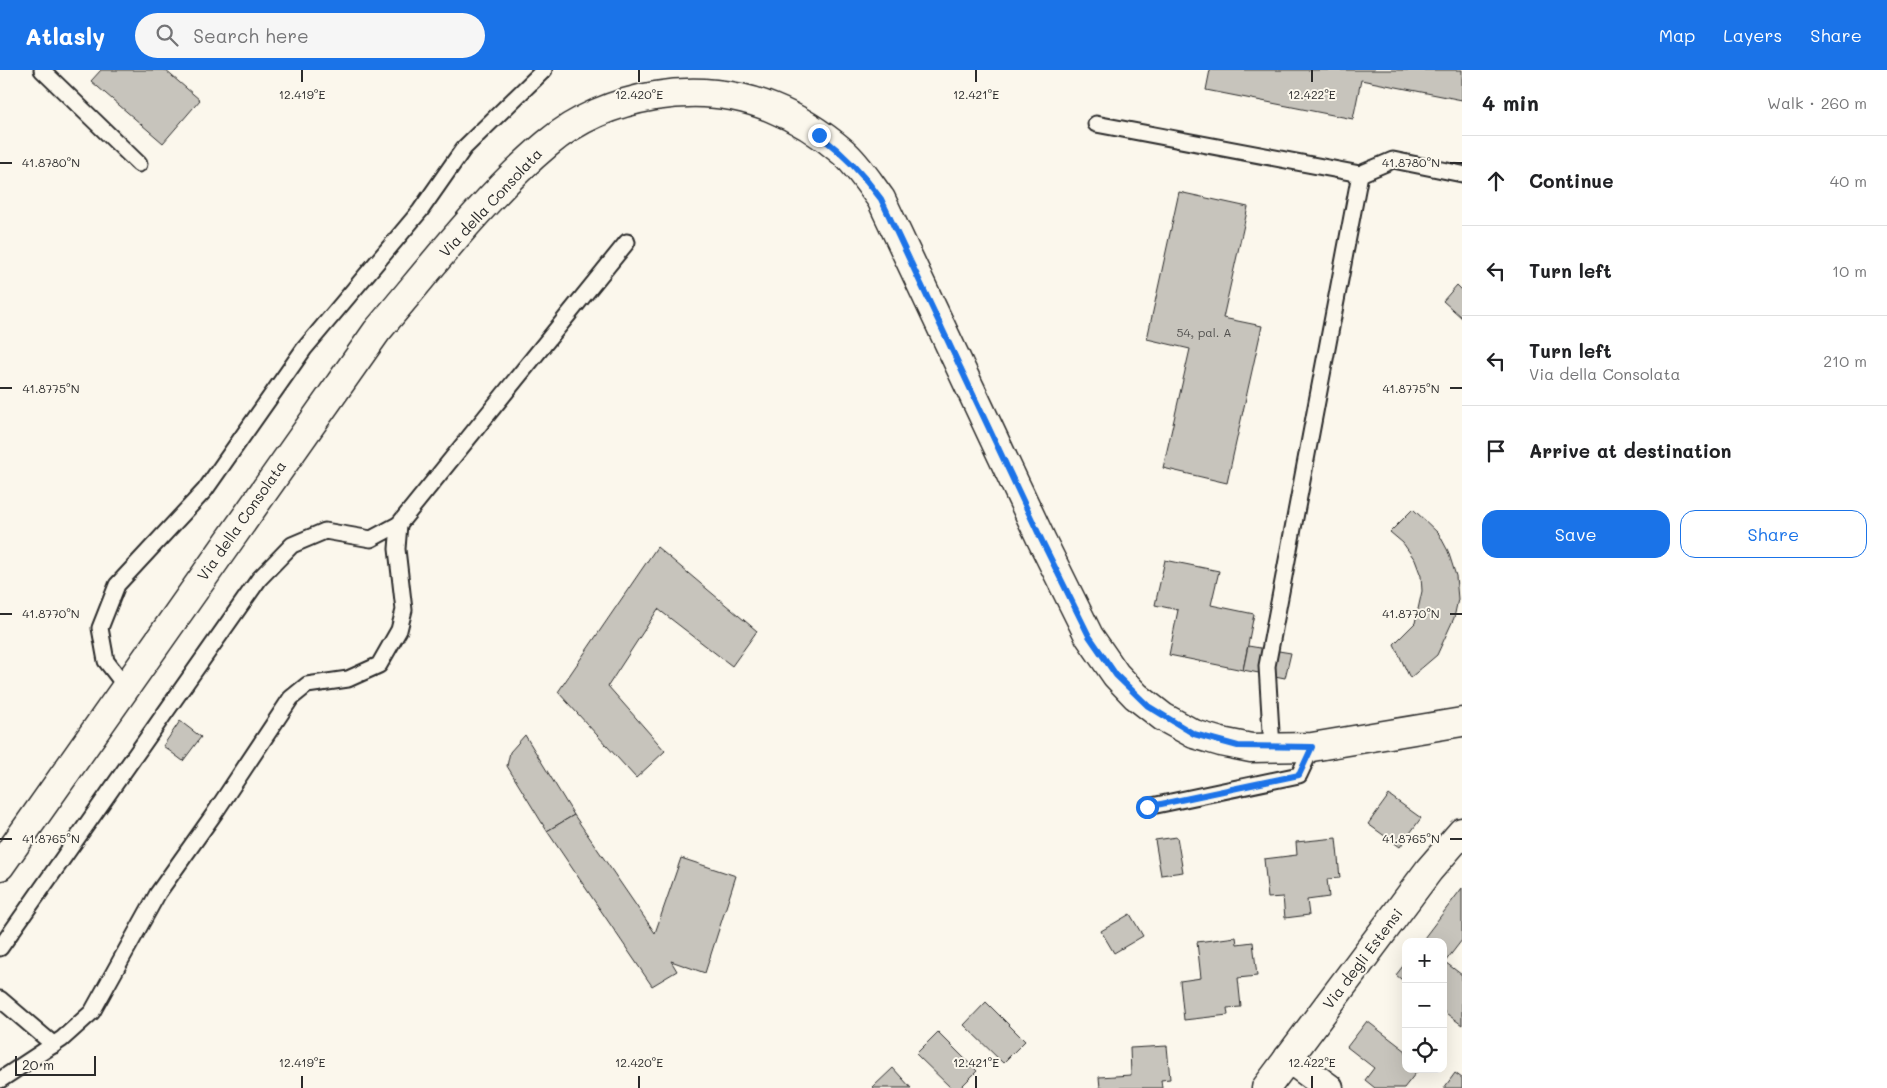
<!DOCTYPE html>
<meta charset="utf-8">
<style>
:root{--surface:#fff;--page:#f6f6f6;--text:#202124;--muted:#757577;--line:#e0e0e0;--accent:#1a73e8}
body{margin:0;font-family:Mali,sans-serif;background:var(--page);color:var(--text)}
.controls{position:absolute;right:15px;bottom:15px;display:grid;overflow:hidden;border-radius:10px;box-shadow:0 5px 20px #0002}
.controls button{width:45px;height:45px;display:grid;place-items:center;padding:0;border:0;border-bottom:1px solid var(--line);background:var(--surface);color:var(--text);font:25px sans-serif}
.scale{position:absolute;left:15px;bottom:12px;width:81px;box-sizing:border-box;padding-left:5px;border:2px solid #2b2b2b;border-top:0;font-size:14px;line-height:18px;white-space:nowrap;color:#2b2b2b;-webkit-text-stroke:4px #fbf7ec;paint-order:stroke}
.stop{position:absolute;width:15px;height:15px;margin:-11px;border:4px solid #1a73e8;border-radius:50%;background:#fff}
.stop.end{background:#1a73e8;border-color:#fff;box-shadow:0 1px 5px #0008}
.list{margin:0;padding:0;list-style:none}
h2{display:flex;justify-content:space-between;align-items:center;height:65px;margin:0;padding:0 20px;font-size:21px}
h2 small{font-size:16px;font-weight:400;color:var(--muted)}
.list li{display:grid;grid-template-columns:32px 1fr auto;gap:15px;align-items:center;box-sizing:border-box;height:90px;padding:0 20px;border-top:1px solid var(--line)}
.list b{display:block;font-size:19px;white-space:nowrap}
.list p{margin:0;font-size:16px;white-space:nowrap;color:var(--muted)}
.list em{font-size:16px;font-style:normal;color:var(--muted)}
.actions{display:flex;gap:10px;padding:15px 20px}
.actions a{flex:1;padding:11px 0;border:1px solid var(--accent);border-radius:15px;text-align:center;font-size:18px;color:var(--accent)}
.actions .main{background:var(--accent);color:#fff}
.icon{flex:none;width:28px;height:28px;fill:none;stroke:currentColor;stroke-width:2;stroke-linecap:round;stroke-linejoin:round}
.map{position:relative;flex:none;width:1462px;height:1018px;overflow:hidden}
header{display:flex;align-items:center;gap:30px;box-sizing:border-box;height:70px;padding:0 25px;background:var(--accent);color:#fff}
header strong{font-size:24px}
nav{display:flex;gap:28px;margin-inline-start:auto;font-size:18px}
.search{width:350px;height:45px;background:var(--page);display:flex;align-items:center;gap:12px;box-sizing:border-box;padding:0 18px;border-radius:28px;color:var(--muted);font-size:19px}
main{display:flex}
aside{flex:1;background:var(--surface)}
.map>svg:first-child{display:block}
.building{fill:#c7c4bc;stroke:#2b2b2b}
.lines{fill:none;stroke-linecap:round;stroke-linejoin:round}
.lane-casing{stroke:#2b2b2b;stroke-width:19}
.street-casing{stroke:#2b2b2b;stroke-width:31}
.secondary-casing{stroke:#2b2b2b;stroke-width:31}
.lane{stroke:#fbf7ec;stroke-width:15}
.street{stroke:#fbf7ec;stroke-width:28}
.secondary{stroke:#fbf7ec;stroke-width:28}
.route{stroke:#1a73e8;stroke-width:6}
.ticks{fill:none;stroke:#2b2b2b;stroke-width:2}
.labels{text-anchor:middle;stroke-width:4;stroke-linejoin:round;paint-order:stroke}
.number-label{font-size:12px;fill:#52514f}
.street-label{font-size:15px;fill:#2b2b2b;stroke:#fbf7ec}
.ticks-label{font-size:12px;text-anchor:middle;fill:#2b2b2b;stroke:#fbf7ec;stroke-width:4;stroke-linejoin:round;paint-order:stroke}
</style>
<header>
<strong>Atlasly</strong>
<div class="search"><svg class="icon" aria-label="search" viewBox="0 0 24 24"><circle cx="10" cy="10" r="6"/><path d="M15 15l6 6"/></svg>Search here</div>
<nav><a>Map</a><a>Layers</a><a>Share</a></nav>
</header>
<main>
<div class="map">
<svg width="1462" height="1018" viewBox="0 0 1462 1018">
<rect width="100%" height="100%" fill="#fbf7ec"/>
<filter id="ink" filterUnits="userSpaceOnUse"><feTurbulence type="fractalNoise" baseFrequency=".02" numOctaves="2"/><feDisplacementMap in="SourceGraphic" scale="10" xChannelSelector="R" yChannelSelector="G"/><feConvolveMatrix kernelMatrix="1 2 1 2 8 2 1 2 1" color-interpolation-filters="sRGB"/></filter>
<g filter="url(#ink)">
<g class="building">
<polygon points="101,0 165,0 200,30 163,73 91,11"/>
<polygon points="1210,0 1462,0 1462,30 1361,10 1353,49 1206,20"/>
<polygon points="1179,122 1248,137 1223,248 1262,256 1227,413 1163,398 1190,279 1147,269"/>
<polygon points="1457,215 1462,220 1462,248 1443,231"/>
<polygon points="1413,439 1439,464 1448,481 1456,506 1458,529 1454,548 1437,585 1410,608 1394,574 1415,553 1422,521 1421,506 1415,490 1403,473 1390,462"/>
<polygon points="657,477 757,561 732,596 658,539 608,616 665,681 636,708 558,622"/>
<polygon points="1165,490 1219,501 1211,535 1254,544 1243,600 1169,585 1178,540 1155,535"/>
<polygon points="1248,576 1291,583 1285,608 1243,600"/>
<polygon points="180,651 201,667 183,691 163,676"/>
<polygon points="525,665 574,745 547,761 507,696 510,682"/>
<polygon points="1389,725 1421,748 1400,777 1368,754"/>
<polygon points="574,745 655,863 681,788 736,806 705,903 671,891 677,901 652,916 547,761"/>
<polygon points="1177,767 1183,802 1161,805 1155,770"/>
<polygon points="1336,768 1340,808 1327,809 1329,827 1307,830 1309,845 1285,848 1283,827 1268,828 1264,789 1297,785 1296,772"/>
<polygon points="1462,818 1462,870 1445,892 1462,905 1462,955 1443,941 1443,872 1421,872"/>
<polygon points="1130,844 1143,866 1114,883 1101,861"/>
<polygon points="1236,867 1237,874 1253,872 1257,906 1238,908 1241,937 1227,938 1228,945 1184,950 1180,911 1201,908 1197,872"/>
<polygon points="1406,892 1406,913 1396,905"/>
<polygon points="986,932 1025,971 1003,993 964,955"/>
<polygon points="1367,951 1406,981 1406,999 1419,999 1404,1018 1375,1018 1365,1010 1374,998 1347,977"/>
<polygon points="938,962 977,1001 960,1018 951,1018 916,984"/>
<polygon points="1167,976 1170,1009 1161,1010 1162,1018 1100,1018 1099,1007 1131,1005 1130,978"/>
<polygon points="893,998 911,1018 874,1018 873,1017"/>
<polygon points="1455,1003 1462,1008 1462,1018 1444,1018"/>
</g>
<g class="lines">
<defs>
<g id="lane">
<polyline points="42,0 139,94"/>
<polyline points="1096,54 1360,104 1267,596 1272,678"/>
<polyline points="1360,104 1393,90 1462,104"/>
<polyline points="399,454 627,172"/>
<polyline points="126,617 106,591 100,558 117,515 205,420 304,279 420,141 464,78 544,0"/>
<polyline points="1147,737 1299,705 1312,677"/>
<polyline points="0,878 259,509 292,475 325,461 371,469 399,454 397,479 404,540 399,560 379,595 348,609 307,615 291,628 214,744 158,823 92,942 62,969 0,1010"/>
<polyline points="0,929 54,975"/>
</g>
<g id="street">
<polyline points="1288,988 1329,1018"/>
<polyline points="1266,1018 1429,800 1462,762"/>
</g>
<path id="secondary" d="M0 796 377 261C429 200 486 125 547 74 606 24 701 8 772 38 797 48 822 64 843 82 858 95 869 113 881 129L1042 471 1089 566 1116 605 1136 626 1163 647 1194 664 1221 672 1251 678 1312 677 1462 652"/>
</defs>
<use href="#lane" class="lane-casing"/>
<use href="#street" class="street-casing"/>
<use href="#secondary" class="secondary-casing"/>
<use href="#lane" class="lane"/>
<use href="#street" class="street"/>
<use href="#secondary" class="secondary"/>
</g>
</g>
<g class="lines" filter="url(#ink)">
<path class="route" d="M819 65C844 84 863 104 881 129L1042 471 1089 566 1116 605 1148 636 1194 664 1238 676 1312 677 1299 705 1147 737"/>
</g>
<path class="ticks" d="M302 0V12M639 0V12M976 0V12M1312 0V12M0 93H12M1450 93H1462M0 318H12M1450 318H1462M0 544H12M1450 544H1462M0 769H12M1450 769H1462M302 1006V1018M639 1006V1018M976 1006V1018M1312 1006V1018"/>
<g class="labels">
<g class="number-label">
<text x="1204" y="267">54, pal. A</text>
</g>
<g class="street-label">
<text transform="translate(491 133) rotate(-47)" y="5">Via della Consolata</text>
<text transform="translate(242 451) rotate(-55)" y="5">Via della Consolata</text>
<text transform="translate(1363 889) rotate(-53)" y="5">Via degli Estensi</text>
</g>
</g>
<g class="ticks-label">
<text x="302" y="29">12.419°E</text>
<text x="639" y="29">12.420°E</text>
<text x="976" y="29">12.421°E</text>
<text x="1312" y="29">12.422°E</text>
<text x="51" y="97">41.8780°N</text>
<text x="1411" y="97">41.8780°N</text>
<text x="51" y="323">41.8775°N</text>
<text x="1411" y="323">41.8775°N</text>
<text x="51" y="548">41.8770°N</text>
<text x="1411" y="548">41.8770°N</text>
<text x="51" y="773">41.8765°N</text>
<text x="1411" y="773">41.8765°N</text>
<text x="302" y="997">12.419°E</text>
<text x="639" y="997">12.420°E</text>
<text x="976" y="997">12.421°E</text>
<text x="1312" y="997">12.422°E</text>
</g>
</svg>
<div class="controls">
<button>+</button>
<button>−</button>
<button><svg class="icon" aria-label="locate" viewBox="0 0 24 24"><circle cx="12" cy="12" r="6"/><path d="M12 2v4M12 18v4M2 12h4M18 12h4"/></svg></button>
</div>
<div class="scale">20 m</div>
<div class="stop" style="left:1147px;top:737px"></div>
<div class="stop end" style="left:819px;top:65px"></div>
</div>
<aside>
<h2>4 min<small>Walk · 260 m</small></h2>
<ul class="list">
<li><svg class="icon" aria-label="ahead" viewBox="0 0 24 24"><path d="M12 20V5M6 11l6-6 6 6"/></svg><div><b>Continue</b></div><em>40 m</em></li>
<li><svg class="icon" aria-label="left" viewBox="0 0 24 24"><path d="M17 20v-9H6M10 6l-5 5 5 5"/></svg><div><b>Turn left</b></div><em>10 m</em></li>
<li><svg class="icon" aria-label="left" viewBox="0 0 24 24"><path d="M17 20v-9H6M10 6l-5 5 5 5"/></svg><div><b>Turn left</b><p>Via della Consolata</p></div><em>210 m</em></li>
<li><svg class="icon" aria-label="arrive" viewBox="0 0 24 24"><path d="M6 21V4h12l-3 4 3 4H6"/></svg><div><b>Arrive at destination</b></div></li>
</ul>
<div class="actions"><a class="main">Save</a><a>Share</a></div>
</aside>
</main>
